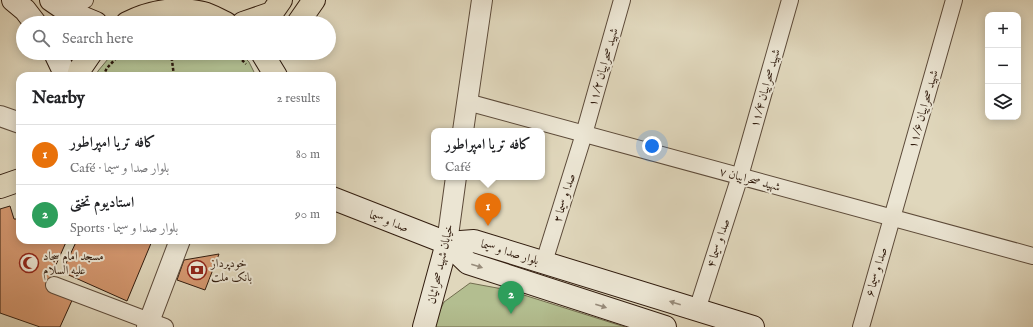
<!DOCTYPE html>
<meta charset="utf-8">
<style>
:root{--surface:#fff;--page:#f2f2f2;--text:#202124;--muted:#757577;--line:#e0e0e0;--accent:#db2777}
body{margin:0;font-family:"IM FELL English",Amiri,serif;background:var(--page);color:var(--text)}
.controls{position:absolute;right:12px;top:12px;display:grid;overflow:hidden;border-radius:8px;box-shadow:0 2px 10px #0003}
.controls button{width:36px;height:36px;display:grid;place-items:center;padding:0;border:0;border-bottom:1px solid var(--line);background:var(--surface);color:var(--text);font:20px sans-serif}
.you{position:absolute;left:652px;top:146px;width:14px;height:14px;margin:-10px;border:3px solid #fff;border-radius:50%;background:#1a73e8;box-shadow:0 0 0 6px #1a73e833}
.badge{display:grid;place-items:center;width:26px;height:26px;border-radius:50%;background:var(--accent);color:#fff;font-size:13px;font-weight:700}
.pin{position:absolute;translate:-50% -33px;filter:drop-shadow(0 1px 2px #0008)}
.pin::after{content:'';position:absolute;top:21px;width:14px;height:12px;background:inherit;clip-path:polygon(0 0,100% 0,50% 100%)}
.popup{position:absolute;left:431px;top:128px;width:114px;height:52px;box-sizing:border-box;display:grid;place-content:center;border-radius:8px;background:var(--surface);filter:drop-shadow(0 1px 3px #0005);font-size:13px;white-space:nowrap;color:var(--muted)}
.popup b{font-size:15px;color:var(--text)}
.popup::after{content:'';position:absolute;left:50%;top:100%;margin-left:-8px;border:8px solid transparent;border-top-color:var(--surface)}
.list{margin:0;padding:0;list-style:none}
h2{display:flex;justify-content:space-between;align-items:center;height:52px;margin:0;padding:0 16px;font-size:17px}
h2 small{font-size:13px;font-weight:400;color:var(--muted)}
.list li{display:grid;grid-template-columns:26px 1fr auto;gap:12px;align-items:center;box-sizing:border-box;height:60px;padding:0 16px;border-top:1px solid var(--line)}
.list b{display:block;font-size:15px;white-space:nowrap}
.list p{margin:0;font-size:13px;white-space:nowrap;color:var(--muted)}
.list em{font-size:13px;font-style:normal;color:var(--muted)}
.icon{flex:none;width:22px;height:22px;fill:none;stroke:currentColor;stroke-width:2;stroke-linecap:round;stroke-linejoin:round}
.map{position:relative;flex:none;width:1033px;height:327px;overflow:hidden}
.search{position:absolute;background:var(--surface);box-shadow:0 2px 10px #0003;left:16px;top:16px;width:320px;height:44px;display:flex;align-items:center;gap:10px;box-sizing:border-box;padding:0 14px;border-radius:22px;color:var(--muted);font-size:15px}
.panel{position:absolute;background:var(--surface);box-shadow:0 2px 10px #0003;left:16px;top:72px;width:320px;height:172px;border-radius:12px}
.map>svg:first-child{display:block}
.green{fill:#b3be90;stroke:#726d4f}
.building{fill:#d4976f;stroke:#311c0e}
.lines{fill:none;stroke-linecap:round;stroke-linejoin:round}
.minor-casing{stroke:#5d4b3a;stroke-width:18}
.tertiary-casing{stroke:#5d4b3a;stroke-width:22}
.secondary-casing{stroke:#311c0e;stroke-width:24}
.primary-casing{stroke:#311c0e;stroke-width:24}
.path{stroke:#311c0e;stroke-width:2.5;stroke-dasharray:3 2;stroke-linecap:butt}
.minor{stroke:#ebe5d3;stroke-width:16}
.tertiary{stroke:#ebe5d3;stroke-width:20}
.secondary{stroke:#ebe5d3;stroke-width:22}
.primary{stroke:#e0d7bc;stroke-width:22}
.oneway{fill:#978b7a}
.labels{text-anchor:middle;stroke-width:4;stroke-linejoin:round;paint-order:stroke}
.street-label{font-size:12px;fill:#311c0e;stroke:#ebe5d3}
.poi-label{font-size:12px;fill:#311c0e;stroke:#ebe5d3;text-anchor:start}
</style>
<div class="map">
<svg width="1033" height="327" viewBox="0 0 1033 327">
<rect width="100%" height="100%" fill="#e0d7bc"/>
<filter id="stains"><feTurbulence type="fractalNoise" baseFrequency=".005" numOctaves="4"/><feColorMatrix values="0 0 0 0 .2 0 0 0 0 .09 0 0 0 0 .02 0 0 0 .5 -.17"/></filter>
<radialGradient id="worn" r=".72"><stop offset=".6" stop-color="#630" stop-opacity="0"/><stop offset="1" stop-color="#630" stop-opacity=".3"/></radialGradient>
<g class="green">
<polygon points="113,53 240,53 249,62 256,76 96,76 98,71"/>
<polygon points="470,283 508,290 625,327 432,327 444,302"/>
</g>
<g class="building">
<polygon points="10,206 14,219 20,219 20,240 67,240 47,285 74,296 60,327 40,327 0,313 0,209"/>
<polygon points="77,240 149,240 152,241 127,301 62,272"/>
<polygon points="219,254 205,290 177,280 184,260"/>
</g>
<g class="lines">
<defs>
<g id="minor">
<polyline points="67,11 85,0"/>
<polyline points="467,102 1033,256"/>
<polyline points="544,262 584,134 622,0"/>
<polyline points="54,285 165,327"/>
<polyline points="697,310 740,176 790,0"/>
<polyline points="861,327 954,0"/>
</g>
<g id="tertiary">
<polyline points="0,116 20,123"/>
<polyline points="463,131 482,0"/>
<polyline points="447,243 456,177"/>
<polyline points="147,327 180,240"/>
</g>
<g id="secondary">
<polyline points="13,0 25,10 35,23"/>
<polyline points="51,0 67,11 96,23"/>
<polyline points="55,53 66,76"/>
<polyline points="332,198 447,243 468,263 665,327"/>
<polyline points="447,243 474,241 753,327"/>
<polyline points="424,327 447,243"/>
</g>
<g id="primary">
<path d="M127 23C151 11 177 7 203 13 211 15 219 20 226 23"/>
<polyline points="243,23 272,13 281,0"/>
<polyline points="298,23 314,0"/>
<polyline points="262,53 276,76"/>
<polyline points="78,76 80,69 91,53"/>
<polyline points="0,187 20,180"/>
</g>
</defs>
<use href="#minor" class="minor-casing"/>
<use href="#tertiary" class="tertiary-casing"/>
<use href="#secondary" class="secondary-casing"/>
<use href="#primary" class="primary-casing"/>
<g class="path">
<polyline points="171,53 174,76"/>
<polyline points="235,53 246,64"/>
<polyline points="103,76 107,68 121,53"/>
</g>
<use href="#minor" class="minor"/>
<use href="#tertiary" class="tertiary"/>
<use href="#secondary" class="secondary"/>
<use href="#primary" class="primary"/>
</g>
<defs><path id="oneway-solid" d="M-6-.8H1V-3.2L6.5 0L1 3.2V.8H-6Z"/></defs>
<g class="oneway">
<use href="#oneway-solid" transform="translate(477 266) rotate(18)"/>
<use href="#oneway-solid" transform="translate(675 303) rotate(-163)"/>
<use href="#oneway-solid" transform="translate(601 306) rotate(18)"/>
</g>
<defs>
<symbol id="mosque-ring" viewBox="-11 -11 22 22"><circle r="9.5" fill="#ebe5d3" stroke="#8f2418" stroke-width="1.5"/><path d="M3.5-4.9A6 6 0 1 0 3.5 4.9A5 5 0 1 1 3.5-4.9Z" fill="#8f2418"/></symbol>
<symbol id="bank-ring" viewBox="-11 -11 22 22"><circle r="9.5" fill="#ebe5d3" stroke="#8f2418" stroke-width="1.5"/><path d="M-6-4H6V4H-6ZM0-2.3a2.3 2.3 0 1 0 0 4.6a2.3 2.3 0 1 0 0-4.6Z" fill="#8f2418"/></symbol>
</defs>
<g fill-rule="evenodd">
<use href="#mosque-ring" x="18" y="252" width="22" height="22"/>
<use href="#bank-ring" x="186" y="259" width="22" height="22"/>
</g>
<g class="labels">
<g class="street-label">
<text transform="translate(603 67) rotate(-74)" y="4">شهید صحراییان ۱۱/۲</text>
<text transform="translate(765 88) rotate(-74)" y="4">شهید صحراییان ۱۱/۴</text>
<text transform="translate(923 109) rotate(-74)" y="4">شهید صحراییان ۱۱/۶</text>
<text transform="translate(750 179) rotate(15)" y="4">شهید صحراییان ۷</text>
<text transform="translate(564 198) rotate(-73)" y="4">صدا و سیما ۲</text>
<text transform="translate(389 221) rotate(21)" y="4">صدا و سیما</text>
<text transform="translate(718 243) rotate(-72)" y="4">صدا و سیما ۴</text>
<text transform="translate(510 252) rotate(17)" y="4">بلوار صدا و سیما</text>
<text transform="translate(440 264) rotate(-77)" y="4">خیابان شهید صحرائیان</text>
<text transform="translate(876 272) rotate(-74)" y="4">صدا و سیما ۶</text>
</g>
<g class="poi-label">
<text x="43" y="260">مسجد امام سجاد<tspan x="43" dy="14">علیه السلام</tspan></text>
<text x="211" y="267">خودپرداز<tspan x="211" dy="14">بانک ملت</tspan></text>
</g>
</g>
<rect width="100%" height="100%" filter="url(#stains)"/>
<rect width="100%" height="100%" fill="url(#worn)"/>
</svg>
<div class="controls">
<button>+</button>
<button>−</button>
<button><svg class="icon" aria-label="layers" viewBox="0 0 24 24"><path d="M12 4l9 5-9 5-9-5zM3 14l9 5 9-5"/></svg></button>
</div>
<div class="you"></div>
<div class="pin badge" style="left:488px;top:226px;background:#e8710a">1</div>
<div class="popup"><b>کافه تریا امپراطور</b>Café</div>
<div class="pin badge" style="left:511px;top:314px;background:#2e9e5b">2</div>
<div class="search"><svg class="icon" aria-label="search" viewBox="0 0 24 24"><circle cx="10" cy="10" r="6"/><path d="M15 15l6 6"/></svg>Search here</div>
<section class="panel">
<h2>Nearby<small>2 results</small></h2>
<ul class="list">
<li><span class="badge" style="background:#e8710a">1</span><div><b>کافه تریا امپراطور</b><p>Café · بلوار صدا و سیما</p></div><em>80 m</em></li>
<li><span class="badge" style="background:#2e9e5b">2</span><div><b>استادیوم تختی</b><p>Sports · بلوار صدا و سیما</p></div><em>90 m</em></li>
</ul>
</section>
</div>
